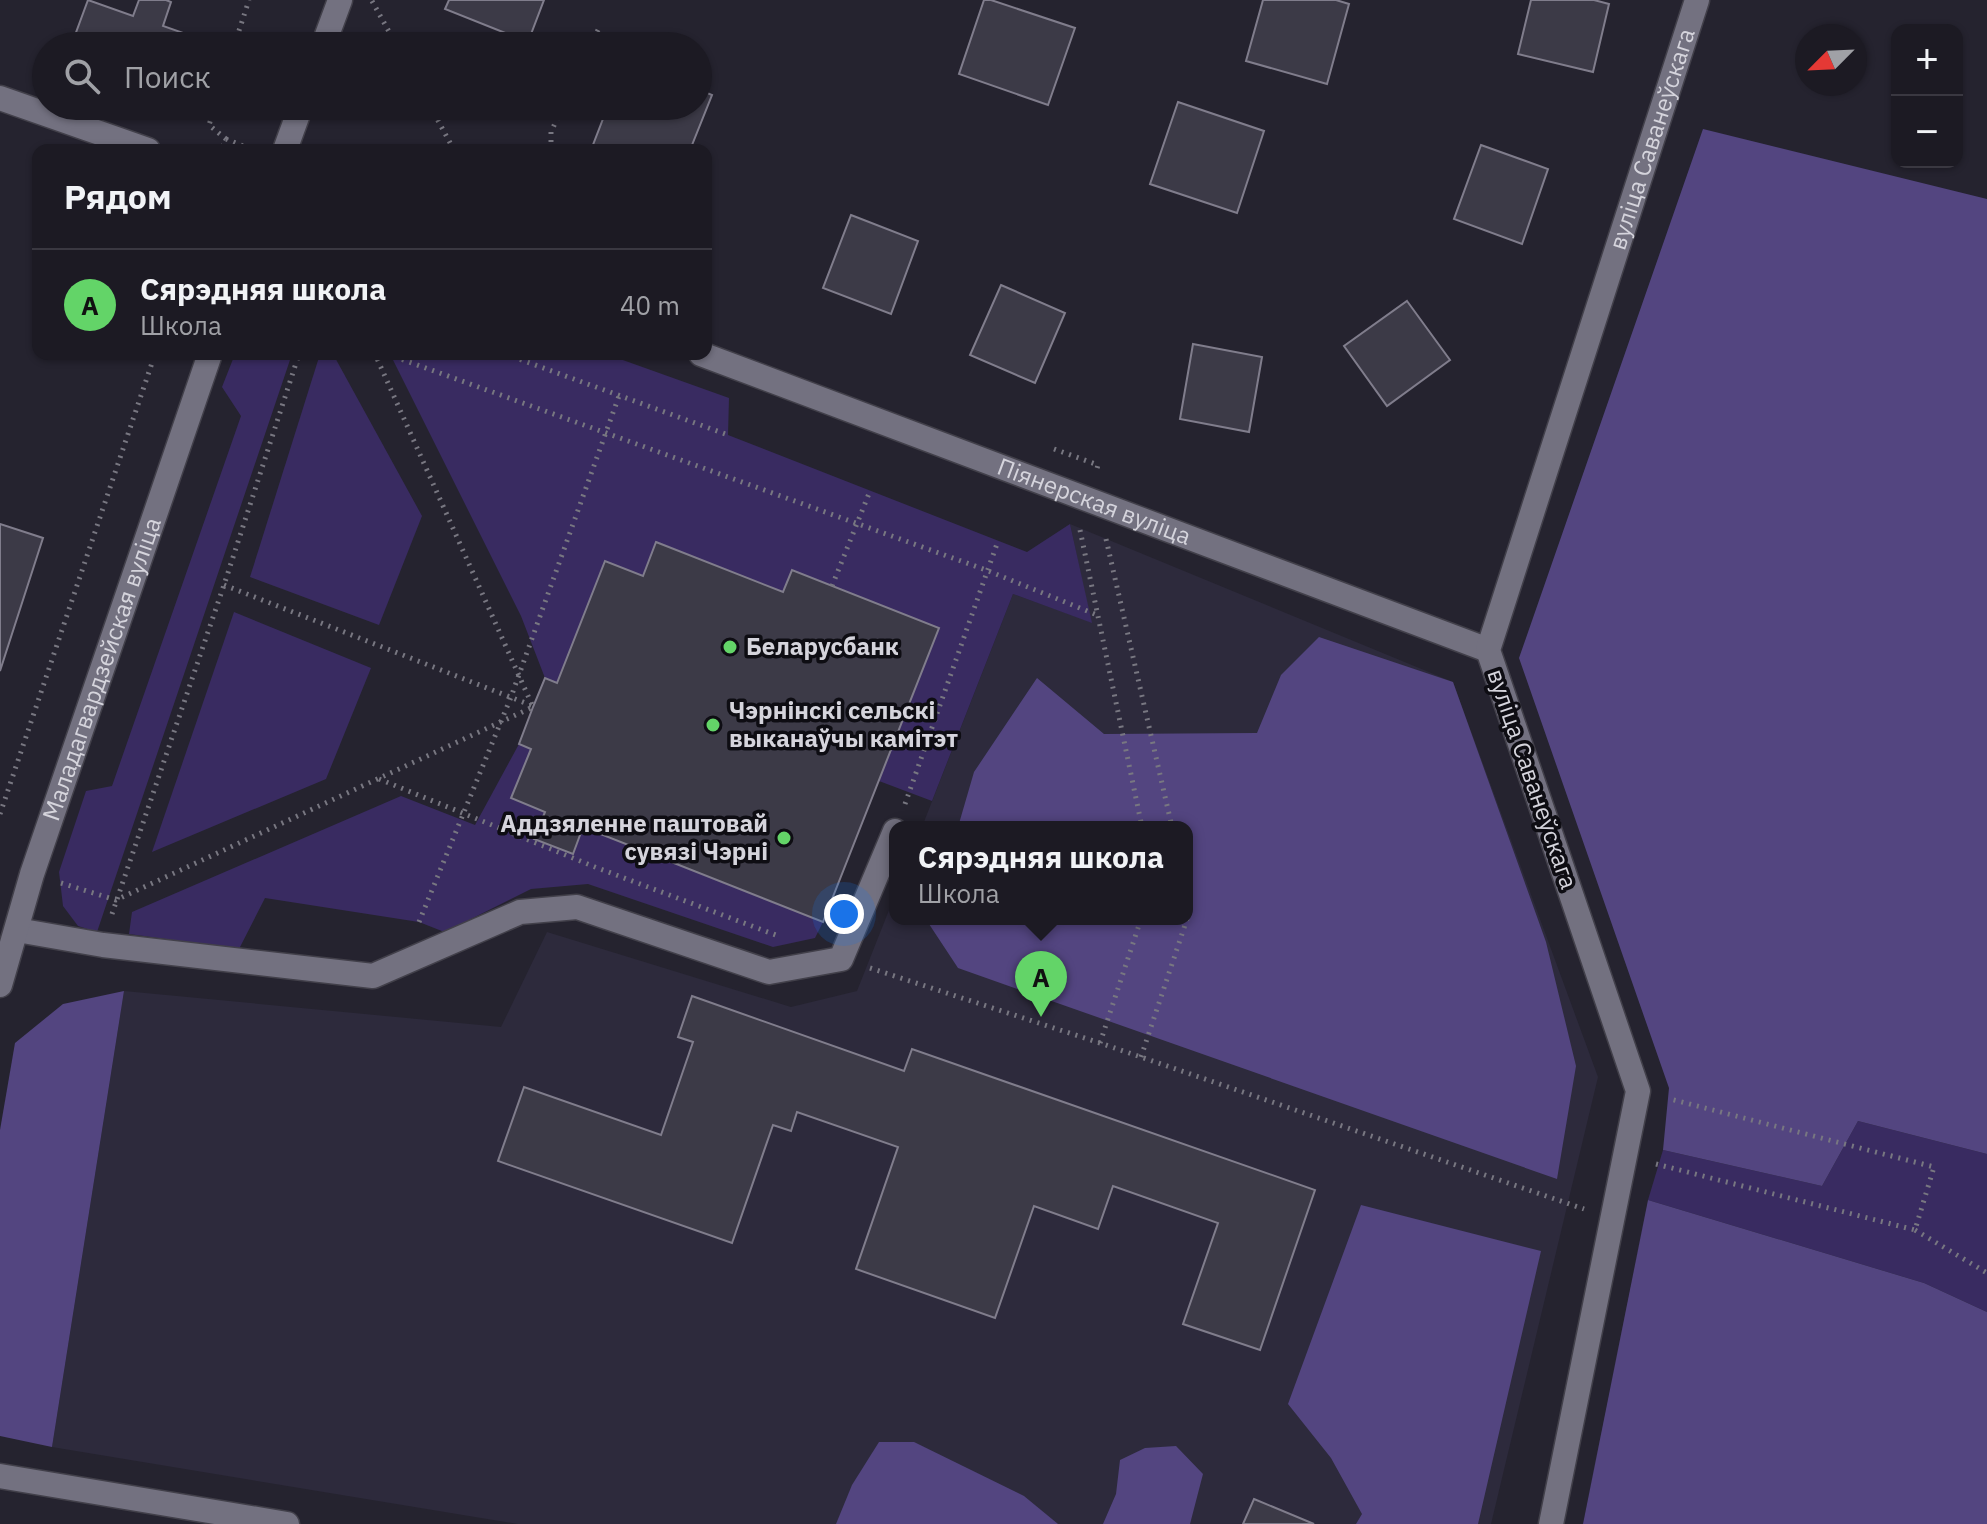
<!DOCTYPE html>
<html lang="ru">
<meta charset="utf-8">
<style>
:root{--surface:#1c1a23;--page:#292730;--text:#f1f3f6;--muted:#a0a1a6;--line:#3a3841;--accent:#63d468}
body{margin:0;font-family:"IBM Plex Sans",sans-serif;background:var(--page);color:var(--text)}
.controls{position:absolute;right:24px;top:24px;display:grid;overflow:hidden;border-radius:16px;box-shadow:0 2px 6px #0004}
.controls button{width:72px;height:72px;display:grid;place-items:center;padding:0;border:0;border-bottom:2px solid var(--line);background:var(--surface);color:var(--text);font:40px sans-serif}
.compass{position:absolute;left:1795px;top:24px;width:72px;height:72px;border-radius:50%;background:var(--surface);box-shadow:0 2px 6px #0004;rotate:246deg}
.you{position:absolute;left:844px;top:914px;width:28px;height:28px;margin:-20px;border:6px solid #fff;border-radius:50%;background:#1a73e8;box-shadow:0 0 0 12px #1a73e833}
.badge{display:grid;place-items:center;width:52px;height:52px;border-radius:50%;background:var(--accent);color:#111;font-size:26px;font-weight:700}
.pin{position:absolute;translate:-50% -66px;filter:drop-shadow(0 2px 4px #0008)}
.pin::after{content:'';position:absolute;top:42px;width:28px;height:24px;background:inherit;clip-path:polygon(0 0,100% 0,50% 100%)}
.popup{position:absolute;left:889px;top:821px;width:304px;height:104px;box-sizing:border-box;display:grid;place-content:center;border-radius:16px;background:var(--surface);filter:drop-shadow(0 2px 6px #0005);font-size:26px;white-space:nowrap;color:var(--muted)}
.popup b{font-size:30px;color:var(--text)}
.popup::after{content:'';position:absolute;left:50%;top:100%;margin-left:-16px;border:16px solid transparent;border-top-color:var(--surface)}
.list{margin:0;padding:0;list-style:none}
h2{display:flex;justify-content:space-between;align-items:center;height:104px;margin:0;padding:0 32px;font-size:34px}
h2 small{font-size:26px;font-weight:400;color:var(--muted)}
.list li{display:grid;grid-template-columns:52px 1fr auto;gap:24px;align-items:center;box-sizing:border-box;height:112px;padding:0 32px;border-top:2px solid var(--line)}
.list b{display:block;font-size:30px;white-space:nowrap}
.list p{margin:0;font-size:26px;white-space:nowrap;color:var(--muted)}
.list em{font-size:26px;font-style:normal;color:var(--muted)}
.icon{flex:none;width:44px;height:44px;fill:none;stroke:currentColor;stroke-width:2;stroke-linecap:round;stroke-linejoin:round}
.map{position:relative;flex:none;width:1987px;height:1524px;overflow:hidden}
.search{position:absolute;background:var(--surface);box-shadow:0 2px 6px #0004;left:32px;top:32px;width:680px;height:88px;display:flex;align-items:center;gap:20px;box-sizing:border-box;padding:0 28px;border-radius:44px;color:var(--muted);font-size:30px}
.panel{position:absolute;background:var(--surface);box-shadow:0 2px 6px #0004;left:32px;top:144px;width:680px;height:216px;border-radius:16px}
.map>svg:first-child{display:block}
.built{fill:#2d2a3c}
.green{fill:#392b61}
.forest{fill:#534580}
.building{fill:#3c3a47;stroke:#807d8c;stroke-width:2}
.lines{fill:none;stroke-linecap:round;stroke-linejoin:round}
.minor-casing{stroke:#42404a;stroke-width:27}
.path{stroke:#787781;stroke-width:5;stroke-dasharray:2 6;stroke-linecap:butt}
.minor{stroke:#737180;stroke-width:24}
.poi-dot{fill:#63d468;stroke:#0e0d13;stroke-width:3}
.labels{text-anchor:middle;stroke-width:7;stroke-linejoin:round;paint-order:stroke}
.street-label{font-size:24px;fill:#d5d4dc;stroke:#0e0d13}
.poi-label{font-size:24px;font-weight:bold;fill:#d5d4dc;stroke:#0e0d13;text-anchor:start}
</style>
<div class="map">
<svg width="1987" height="1524" viewBox="0 0 1987 1524">
<rect width="100%" height="100%" fill="#25232f"/>
<polygon class="built" points="1070,524 1453,682 1598,1077 1491,1524 518,1524 52,1447 124,991 501,1027 547,932 791,1007 857,991 895,895 895,919 1187,919 1187,827 922,827 1013,594 1091,622"/>
<g class="green">
<polygon points="235,354 292,354 97,932 78,926 63,906 59,872 86,791 112,786 241,416 222,387"/>
<polygon points="320,354 333,354 422,516 379,625 250,577"/>
<polygon points="390,354 606,354 729,398 728,435 1027,552 1070,524 1092,623 1013,594 932,801 879,781 938,628 792,570 783,592 657,542 643,576 605,561 557,683 545,678 521,616"/>
<polygon points="234,612 371,668 326,779 152,852"/>
<polygon points="519,744 531,749 512,798 545,812 573,853 583,827 823,922 815,938 773,947 588,884 531,889 467,921 452,935 419,922 265,898 239,949 129,934 132,912 401,796 475,825"/>
<polygon points="1858,1121 1987,1154 1987,1312 1924,1283 1648,1200 1663,1150 1822,1186"/>
</g>
<g class="forest">
<polygon points="1703,129 1987,199 1987,1154 1858,1121 1822,1186 1663,1150 1669,1088 1519,658"/>
<polygon points="1319,637 1453,682 1546,942 1576,1066 1557,1179 958,968 929,924 931,919 1187,919 1187,827 958,827 974,772 1037,678 1104,734 1257,733 1281,675"/>
<polygon points="124,991 52,1447 0,1436 0,1130 15,1043 63,1004"/>
<polygon points="1648,1200 1924,1283 1987,1312 1987,1524 1583,1524"/>
<polygon points="1361,1205 1541,1251 1478,1524 1356,1524 1362,1514 1331,1458 1288,1404"/>
<polygon points="879,1442 914,1442 1024,1496 1058,1524 836,1524 852,1485"/>
<polygon points="1176,1446 1203,1474 1190,1524 1103,1524 1116,1494 1120,1460 1145,1448"/>
</g>
<g class="building">
<polygon points="88,0 133,16 139,0 166,0 171,2 163,26 220,46 71,46"/>
<polygon points="449,0 544,0 528,42 445,9"/>
<polygon points="984,0 991,0 1075,28 1048,105 959,74"/>
<polygon points="1263,0 1336,0 1349,4 1327,84 1246,61"/>
<polygon points="1531,0 1594,0 1609,4 1593,72 1518,54"/>
<polygon points="698,89 712,95 690,150 591,150 608,106 698,106"/>
<polygon points="1178,102 1264,131 1237,213 1150,184"/>
<polygon points="1481,145 1548,169 1522,244 1454,219"/>
<polygon points="851,215 918,241 891,314 823,288"/>
<polygon points="1001,285 1065,313 1035,383 970,355"/>
<polygon points="1407,301 1450,360 1387,406 1344,346"/>
<polygon points="1193,344 1262,357 1249,432 1180,419"/>
<polygon points="0,524 43,538 0,671"/>
<polygon points="656,542 783,592 792,570 939,628 823,922 583,827 573,854 534,839 545,812 511,798 531,749 519,744 533,707 545,678 557,683 605,561 643,576"/>
<polygon points="692,996 904,1071 912,1049 1315,1190 1260,1350 1183,1324 1218,1223 1113,1186 1098,1229 1034,1206 995,1318 856,1269 898,1147 797,1112 791,1131 773,1125 732,1243 498,1161 524,1087 661,1135 693,1042 678,1037"/>
<polygon points="1254,1499 1314,1524 1243,1524"/>
</g>
<g class="lines">
<defs>
<g id="minor">
<polyline points="323,46 340,0"/>
<polyline points="0,98 148,150"/>
<polyline points="285,150 301,106"/>
<path id="s1" d="M701 354 1488 650"/>
<polyline points="17,930 103,945 373,976 520,912 577,907 769,972 841,959 895,831"/>
<path id="s2" d="M0 985 32 874 210 354"/>
<polyline points="0,1476 287,1524"/>
<path id="s3" d="M1551 1524 1638 1091 1488 650 1697 0"/>
</g>
</defs>
<use href="#minor" class="minor-casing"/>
<g class="path">
<polyline points="372,1 397,46"/>
<polyline points="234,46 249,0"/>
<polyline points="590,46 599,28"/>
<polyline points="215,106 209,125 226,139 221,150"/>
<polyline points="430,106 454,150"/>
<polyline points="226,139 253,150"/>
<polyline points="551,150 551,132 563,106"/>
<polyline points="387,354 986,570 1097,615"/>
<polyline points="505,354 728,435"/>
<polyline points="1054,449 1098,465 1096,472"/>
<polyline points="1080,530 1142,827"/>
<polyline points="1106,539 1172,827"/>
<polyline points="224,585 533,706"/>
<polyline points="832,586 870,491"/>
<polyline points="379,779 595,867 781,937"/>
<polyline points="905,804 998,541"/>
<polyline points="0,814 155,354"/>
<polyline points="61,883 116,900 533,707 375,354"/>
<polyline points="1187,895 1190,909 1187,918"/>
<polyline points="112,914 224,585 299,354"/>
<polyline points="419,922 511,697 619,396"/>
<polyline points="870,968 1100,1043 1584,1209"/>
<polyline points="1100,1043 1141,919"/>
<polyline points="1141,1057 1187,919"/>
<polyline points="1656,1164 1915,1230 1934,1167 1670,1099"/>
<polyline points="1915,1230 1987,1273"/>
</g>
<use href="#minor" class="minor"/>
</g>
<g class="poi-dot">
<circle cx="730" cy="647" r="8"/>
<circle cx="713" cy="725" r="8"/>
<circle cx="784" cy="838" r="8"/>
</g>
<g class="labels">
<g class="street-label">
<text dy="8" stroke="none"><textPath href="#s3" startOffset="1444">вуліца Саванеўскага</textPath></text>
<text dy="8" stroke="none"><textPath href="#s1" startOffset="420">Піянерская вуліца</textPath></text>
<text dy="8" stroke="none"><textPath href="#s2" startOffset="332">Маладагвардзейская вуліца</textPath></text>
<text transform="translate(1532 779) rotate(71)" y="8">вуліца Саванеўскага</text>
</g>
<g class="poi-label">
<text x="746" y="655">Беларусбанк</text>
<text x="729" y="719">Чэрнінскі сельскі<tspan x="729" dy="28">выканаўчы камітэт</tspan></text>
<text x="768" y="832" text-anchor="end">Аддзяленне паштовай<tspan x="768" dy="28">сувязі Чэрні</tspan></text>
</g>
</g>
</svg>
<div class="controls">
<button>+</button>
<button>−</button>
</div>
<svg class="compass" viewBox="-18 -18 36 36"><path d="M0-13l5 13h-10z" fill="#e53935"/><path d="M0 13l5-13h-10z" fill="#a0a1a6"/></svg>
<div class="you"></div>
<div class="pin badge" style="left:1041px;top:1017px">A</div>
<div class="popup"><b>Сярэдняя школа</b>Школа</div>
<div class="search"><svg class="icon" aria-label="search" viewBox="0 0 24 24"><circle cx="10" cy="10" r="6"/><path d="M15 15l6 6"/></svg>Поиск</div>
<section class="panel">
<h2>Рядом<small></small></h2>
<ul class="list">
<li><span class="badge">A</span><div><b>Сярэдняя школа</b><p>Школа</p></div><em>40 m</em></li>
</ul>
</section>
</div>
